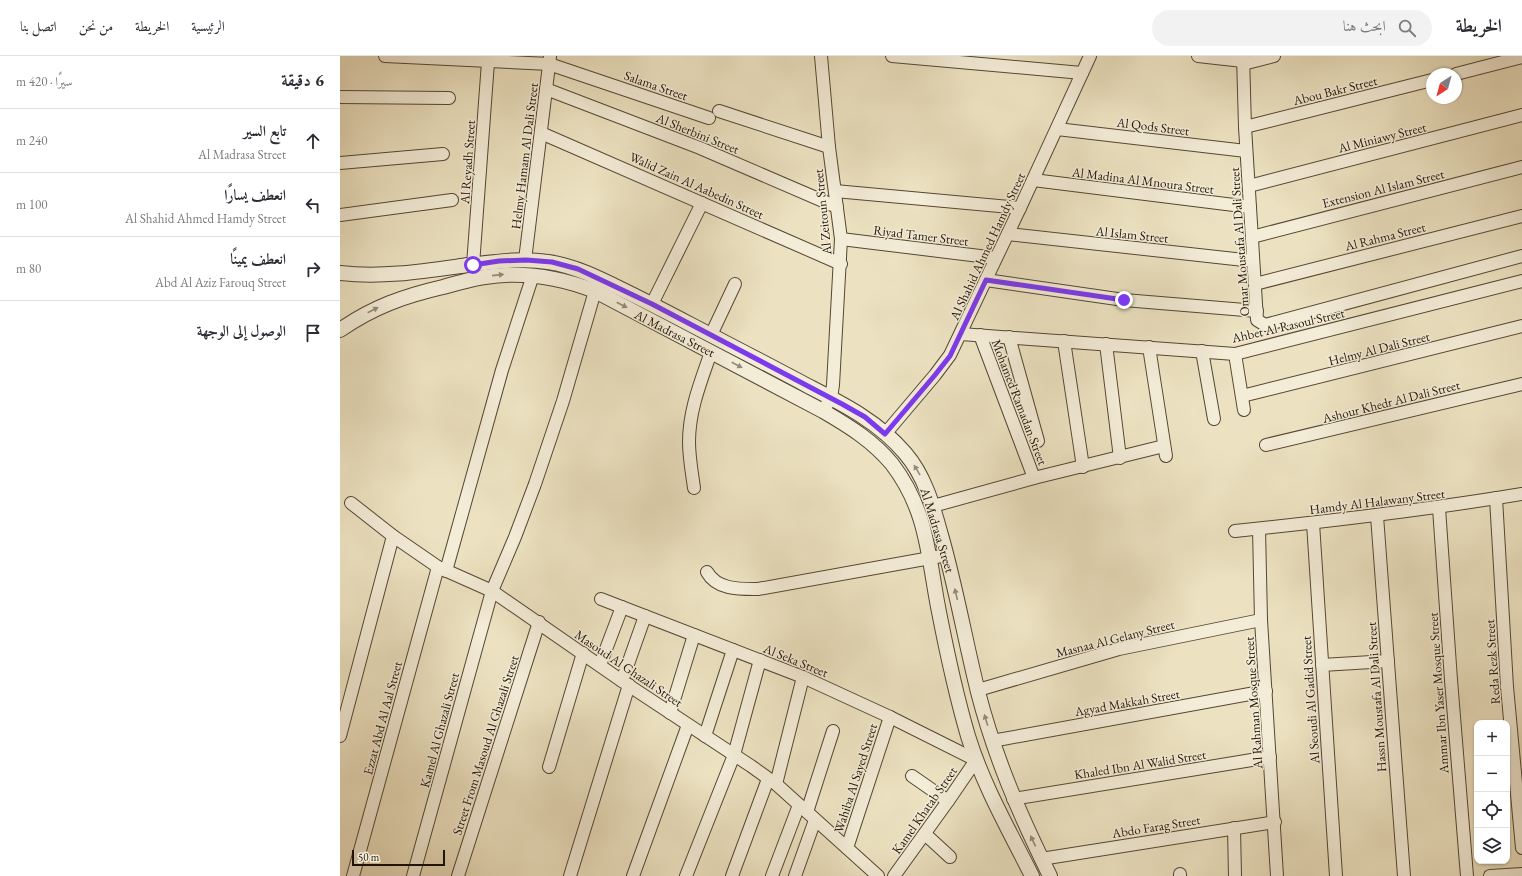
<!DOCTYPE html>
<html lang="ar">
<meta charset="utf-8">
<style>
:root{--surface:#fff;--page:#f2f2f3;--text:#2b2b33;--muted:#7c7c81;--line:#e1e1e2}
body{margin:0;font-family:"EB Garamond",Amiri,serif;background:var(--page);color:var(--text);direction:rtl}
.controls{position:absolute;right:12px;bottom:12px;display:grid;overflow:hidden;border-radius:8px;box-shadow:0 1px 3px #0004}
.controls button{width:36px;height:36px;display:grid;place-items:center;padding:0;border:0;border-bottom:1px solid var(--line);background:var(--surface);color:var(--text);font:20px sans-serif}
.compass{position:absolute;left:1086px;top:12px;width:36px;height:36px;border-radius:50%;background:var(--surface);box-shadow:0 1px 3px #0004;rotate:216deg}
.scale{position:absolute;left:12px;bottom:10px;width:93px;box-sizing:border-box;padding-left:4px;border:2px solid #211305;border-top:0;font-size:11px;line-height:14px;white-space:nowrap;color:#211305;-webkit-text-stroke:3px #f3ecd7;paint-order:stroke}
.stop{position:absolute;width:12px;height:12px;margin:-9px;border:3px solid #7c3aed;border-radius:50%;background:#fff}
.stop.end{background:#7c3aed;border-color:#fff;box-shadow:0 1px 4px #0008}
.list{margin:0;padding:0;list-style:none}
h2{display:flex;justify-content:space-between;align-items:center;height:52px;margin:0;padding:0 16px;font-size:17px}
h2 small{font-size:13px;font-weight:400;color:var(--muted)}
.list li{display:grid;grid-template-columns:26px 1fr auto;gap:12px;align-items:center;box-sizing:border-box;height:64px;padding:0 16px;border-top:1px solid var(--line)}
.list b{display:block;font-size:15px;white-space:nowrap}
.list p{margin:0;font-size:13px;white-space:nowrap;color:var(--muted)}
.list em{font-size:13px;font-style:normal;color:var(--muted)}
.icon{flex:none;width:22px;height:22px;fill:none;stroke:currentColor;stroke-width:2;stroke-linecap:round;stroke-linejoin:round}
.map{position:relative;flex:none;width:1182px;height:820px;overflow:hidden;direction:ltr}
header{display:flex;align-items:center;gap:24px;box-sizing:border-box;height:56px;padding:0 20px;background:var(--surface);border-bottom:1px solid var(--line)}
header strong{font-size:19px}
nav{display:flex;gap:22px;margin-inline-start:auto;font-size:14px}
.search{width:280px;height:36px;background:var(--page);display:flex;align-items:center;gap:10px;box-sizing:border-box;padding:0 14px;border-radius:22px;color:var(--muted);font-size:15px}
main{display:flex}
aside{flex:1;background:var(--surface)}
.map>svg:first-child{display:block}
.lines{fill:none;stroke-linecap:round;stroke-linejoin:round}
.minor-casing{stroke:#544734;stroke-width:14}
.tertiary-casing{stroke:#544734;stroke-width:16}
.minor{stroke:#f3ecd7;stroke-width:12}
.tertiary{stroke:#f3ecd7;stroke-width:14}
.oneway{fill:#948a78}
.route{stroke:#7c3aed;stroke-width:5}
.labels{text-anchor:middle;stroke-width:3;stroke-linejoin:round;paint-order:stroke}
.street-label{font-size:13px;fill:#211305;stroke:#f3ecd7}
</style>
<header>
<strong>الخريطة</strong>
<div class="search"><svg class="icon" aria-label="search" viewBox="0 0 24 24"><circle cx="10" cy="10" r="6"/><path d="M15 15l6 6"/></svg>ابحث هنا</div>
<nav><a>الرئيسية</a><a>الخريطة</a><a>من نحن</a><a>اتصل بنا</a></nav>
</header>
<main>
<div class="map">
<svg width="1182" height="820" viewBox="0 0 1182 820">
<rect width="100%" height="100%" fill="#ece2c1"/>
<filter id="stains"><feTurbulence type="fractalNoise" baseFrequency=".005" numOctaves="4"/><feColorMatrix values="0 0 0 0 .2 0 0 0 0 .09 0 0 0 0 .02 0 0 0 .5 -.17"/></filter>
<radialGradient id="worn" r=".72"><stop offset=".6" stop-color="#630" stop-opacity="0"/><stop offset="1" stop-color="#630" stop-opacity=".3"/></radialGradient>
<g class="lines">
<defs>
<g id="minor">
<polyline points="45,0 209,8 369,62"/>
<polyline points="481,0 489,91 501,183 493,329 491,342 486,350"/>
<polyline points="552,0 742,17"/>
<polyline points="858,0 903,5"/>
<polyline points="903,0 905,71 917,264 925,269 1182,200"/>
<polyline points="903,8 934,0"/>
<polyline points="1116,18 1182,1"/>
<polyline points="206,33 360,92 497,151"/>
<polyline points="0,41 109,42"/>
<polyline points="379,55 489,91"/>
<polyline points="905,71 1092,24"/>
<polyline points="717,73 906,95"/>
<polyline points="201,77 501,208"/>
<polyline points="0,107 103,98"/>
<polyline points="693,124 910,151"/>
<polyline points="909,130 1182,59"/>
<polyline points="495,135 680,152"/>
<polyline points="0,159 112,144"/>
<polyline points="668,178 913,205"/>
<polyline points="912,181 1182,111"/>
<polyline points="501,183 656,202"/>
<polyline points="185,204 210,1"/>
<polyline points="133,209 148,6"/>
<polyline points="646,224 784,244 917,255"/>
<polyline points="915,228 1182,160"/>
<polyline points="312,248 362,147"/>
<polyline points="621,278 895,298 1182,225"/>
<polyline points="371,279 395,228"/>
<polyline points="640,279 694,422"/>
<polyline points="669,281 698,385"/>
<polyline points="724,285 743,411"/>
<polyline points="766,288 780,402"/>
<polyline points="809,291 826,400"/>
<polyline points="862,295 874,363"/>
<polyline points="895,298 904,354"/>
<polyline points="902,340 1182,270"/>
<polyline points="545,378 595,319 610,299 680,152 750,0"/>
<polyline points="926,389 1182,328"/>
<path d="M354 432C352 417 349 401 349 386 349 354 361 325 371 296"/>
<polyline points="1156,442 1167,631 1182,792"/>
<polyline points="11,447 53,480 98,511 152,535 282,625 411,710 436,728 538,820"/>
<polyline points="593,450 694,422 824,390"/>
<polyline points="1099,452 1111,624 1127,820"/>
<polyline points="1037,460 1064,820"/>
<polyline points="973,467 996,820"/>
<polyline points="919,473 921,564 937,820"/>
<path d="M895 475C991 465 1086 454 1182 438"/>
<polyline points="106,515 162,314 193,219"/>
<path d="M367 516C377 534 400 533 418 533L607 499"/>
<polyline points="261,543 463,621 550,661 636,704 608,745 554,820"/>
<polyline points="260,609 282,551"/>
<polyline points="982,609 1048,605"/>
<polyline points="282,625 305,560"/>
<polyline points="638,634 779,593 921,564"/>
<polyline points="330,657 354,579"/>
<polyline points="0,680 53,480"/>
<polyline points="365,680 393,594"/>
<polyline points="652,685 926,635"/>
<polyline points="209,711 243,597"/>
<polyline points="572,720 608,745"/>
<polyline points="436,728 463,621"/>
<polyline points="673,743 930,701"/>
<polyline points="467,756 493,675"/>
<polyline points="894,772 895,820"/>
<polyline points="585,778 610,801"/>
<polyline points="507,792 550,661"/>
<polyline points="701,803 935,766"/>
<polyline points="840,818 840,820"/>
<polyline points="13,820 98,511"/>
<polyline points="73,820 152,535 175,481 195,428 223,345 255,235"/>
<polyline points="118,820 199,566"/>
<polyline points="230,820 289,629"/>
<polyline points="293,820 348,669"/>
<polyline points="346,820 394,699 420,604"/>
<polyline points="392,820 428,723"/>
<polyline points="432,820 459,749"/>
<polyline points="455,820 475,764"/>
<polyline points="1150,820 1182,818"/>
</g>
<g id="tertiary">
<path d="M0 217C43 222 85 215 128 209 155 206 181 202 208 206 235 210 259 222 283 234 318 251 353 270 388 288 415 302 442 316 468 330 503 348 539 366 565 397 585 420 593 450 601 479 616 531 625 584 638 636 655 702 680 759 710 820"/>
<path d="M0 274C33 251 64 240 103 231 117 227 131 223 145 221 183 215 219 221 255 235L483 355C509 370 533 385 552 408 588 455 588 501 599 556 607 597 616 639 628 680 643 729 669 774 692 820"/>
</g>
</defs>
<use href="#minor" class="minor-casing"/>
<use href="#tertiary" class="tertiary-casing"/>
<use href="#minor" class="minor"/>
<use href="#tertiary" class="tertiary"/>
</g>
<defs><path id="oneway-solid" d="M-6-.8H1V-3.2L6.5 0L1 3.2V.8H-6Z"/></defs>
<g class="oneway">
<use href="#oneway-solid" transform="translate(158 219) rotate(-6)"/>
<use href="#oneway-solid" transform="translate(282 249) rotate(27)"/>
<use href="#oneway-solid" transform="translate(33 254) rotate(-27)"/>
<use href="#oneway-solid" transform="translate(397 309) rotate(28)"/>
<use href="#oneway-solid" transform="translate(577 414) rotate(-121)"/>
<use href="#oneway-solid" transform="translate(616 538) rotate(-103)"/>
<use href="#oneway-solid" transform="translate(646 664) rotate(-107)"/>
<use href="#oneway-solid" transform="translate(693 785) rotate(-115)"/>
</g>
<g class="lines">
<polyline class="route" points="133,209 159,205 186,204 212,206 238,213 312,248 502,348 525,361 545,378 595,319 610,300 646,224 784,244"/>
</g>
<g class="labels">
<g class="street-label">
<text transform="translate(316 29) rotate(19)" y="5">Salama Street</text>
<text transform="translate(995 34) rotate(-14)" y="5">Abou Bakr Street</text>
<text transform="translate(813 70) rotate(7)" y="5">Al Qods Street</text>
<text transform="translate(358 77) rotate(22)" y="5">Al Sherbini Street</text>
<text transform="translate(1042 81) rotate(-14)" y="5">Al Miniawy Street</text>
<text transform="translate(184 100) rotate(-83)" y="5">Helmy Hamam Al Dali Street</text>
<text transform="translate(127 106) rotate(-86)" y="5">Al Reyadh Street</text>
<text transform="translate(803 124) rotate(7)" y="5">Al Madina Al Mnoura Street</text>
<text transform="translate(357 129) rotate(24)" y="5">Walid Zain Al Aabedin Street</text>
<text transform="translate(1043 132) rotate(-14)" y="5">Extension Al Islam Street</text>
<text transform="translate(482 156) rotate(-96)" y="5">Al Zeitoun Street</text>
<text transform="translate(792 178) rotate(6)" y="5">Al Islam Street</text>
<text transform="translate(581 179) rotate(7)" y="5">Riyad Tamer Street</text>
<text transform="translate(1045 180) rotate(-14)" y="5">Al Rahma Street</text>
<text transform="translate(899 186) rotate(-94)" y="5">Omar Moustafa Al Dali Street</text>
<text transform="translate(647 190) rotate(-65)" y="5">Al Shahid Ahmed Hamdy Street</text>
<text transform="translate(948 269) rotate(-13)" y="5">Ahbet Al Rasoul Street</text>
<text transform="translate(335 277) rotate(27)" y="5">Al Madrasa Street</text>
<text transform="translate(1039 292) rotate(-14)" y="5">Helmy Al Dali Street</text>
<text transform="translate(1051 345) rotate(-14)" y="5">Ashour Khedr Al Dali Street</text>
<text transform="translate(680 346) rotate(69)" y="5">Mohamed Ramadan Street</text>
<text transform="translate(1037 445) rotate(-7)" y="5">Hamdy Al Halawany Street</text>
<text transform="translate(598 474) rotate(73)" y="5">Al Madrasa Street</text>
<text transform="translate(775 582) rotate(-14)" y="5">Masnaa Al Gelany Street</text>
<text transform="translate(456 604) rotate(22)" y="5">Al Seka Street</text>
<text transform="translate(1152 606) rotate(-94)" y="5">Reda Rezk Street</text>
<text transform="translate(289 612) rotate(34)" y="5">Masoud Al Ghazali Street</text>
<text transform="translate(1098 637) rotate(-94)" y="5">Ammar Ibn Yaser Mosque Street</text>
<text transform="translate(1036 641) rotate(-94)" y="5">Hassn Moustafa Al Dali Street</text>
<text transform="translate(970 644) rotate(-94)" y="5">Al Seoudi Al Gadid Street</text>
<text transform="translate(787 646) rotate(-10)" y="5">Agyad Makkah Street</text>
<text transform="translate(913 647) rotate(-94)" y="5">Al Rahman Mosque Street</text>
<text transform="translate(42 662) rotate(-75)" y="5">Ezzat Abd Al Aal Street</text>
<text transform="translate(99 674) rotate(-75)" y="5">Kamel Al Ghazali Street</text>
<text transform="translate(145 689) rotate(-72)" y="5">Street From Masoud Al Ghazali Street</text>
<text transform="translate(800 708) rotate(-9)" y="5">Khaled Ibn Al Walid Street</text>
<text transform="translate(515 722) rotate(-72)" y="5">Wahiba Al Sayed Street</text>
<text transform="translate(584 754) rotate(-55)" y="5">Kamel Khatab Street</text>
<text transform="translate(816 770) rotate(-9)" y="5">Abdo Farag Street</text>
</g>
</g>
<rect width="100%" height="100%" filter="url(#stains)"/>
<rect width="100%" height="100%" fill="url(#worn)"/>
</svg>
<div class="controls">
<button>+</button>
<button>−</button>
<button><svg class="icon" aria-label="locate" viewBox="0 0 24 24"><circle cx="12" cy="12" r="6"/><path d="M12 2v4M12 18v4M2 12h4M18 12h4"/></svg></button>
<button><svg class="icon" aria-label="layers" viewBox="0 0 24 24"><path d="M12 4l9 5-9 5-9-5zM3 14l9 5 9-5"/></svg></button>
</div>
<svg class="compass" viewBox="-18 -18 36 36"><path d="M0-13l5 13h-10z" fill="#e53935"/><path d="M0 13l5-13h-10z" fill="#7c7c81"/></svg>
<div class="scale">50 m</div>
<div class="stop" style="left:133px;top:209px"></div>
<div class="stop end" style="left:784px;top:244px"></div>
</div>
<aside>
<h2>6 دقيقة<small>سيرًا · 420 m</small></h2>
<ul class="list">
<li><svg class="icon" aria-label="ahead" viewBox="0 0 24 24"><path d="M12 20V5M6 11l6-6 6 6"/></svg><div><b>تابع السير</b><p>Al Madrasa Street</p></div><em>240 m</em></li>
<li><svg class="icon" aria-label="left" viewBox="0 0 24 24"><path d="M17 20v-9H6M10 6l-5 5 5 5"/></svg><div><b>انعطف يسارًا</b><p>Al Shahid Ahmed Hamdy Street</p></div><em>100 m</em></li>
<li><svg class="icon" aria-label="right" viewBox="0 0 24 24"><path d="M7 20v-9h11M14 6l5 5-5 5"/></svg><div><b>انعطف يمينًا</b><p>Abd Al Aziz Farouq Street</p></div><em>80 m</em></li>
<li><svg class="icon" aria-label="arrive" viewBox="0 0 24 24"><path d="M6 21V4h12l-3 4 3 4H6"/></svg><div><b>الوصول إلى الوجهة</b></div></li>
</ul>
</aside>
</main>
